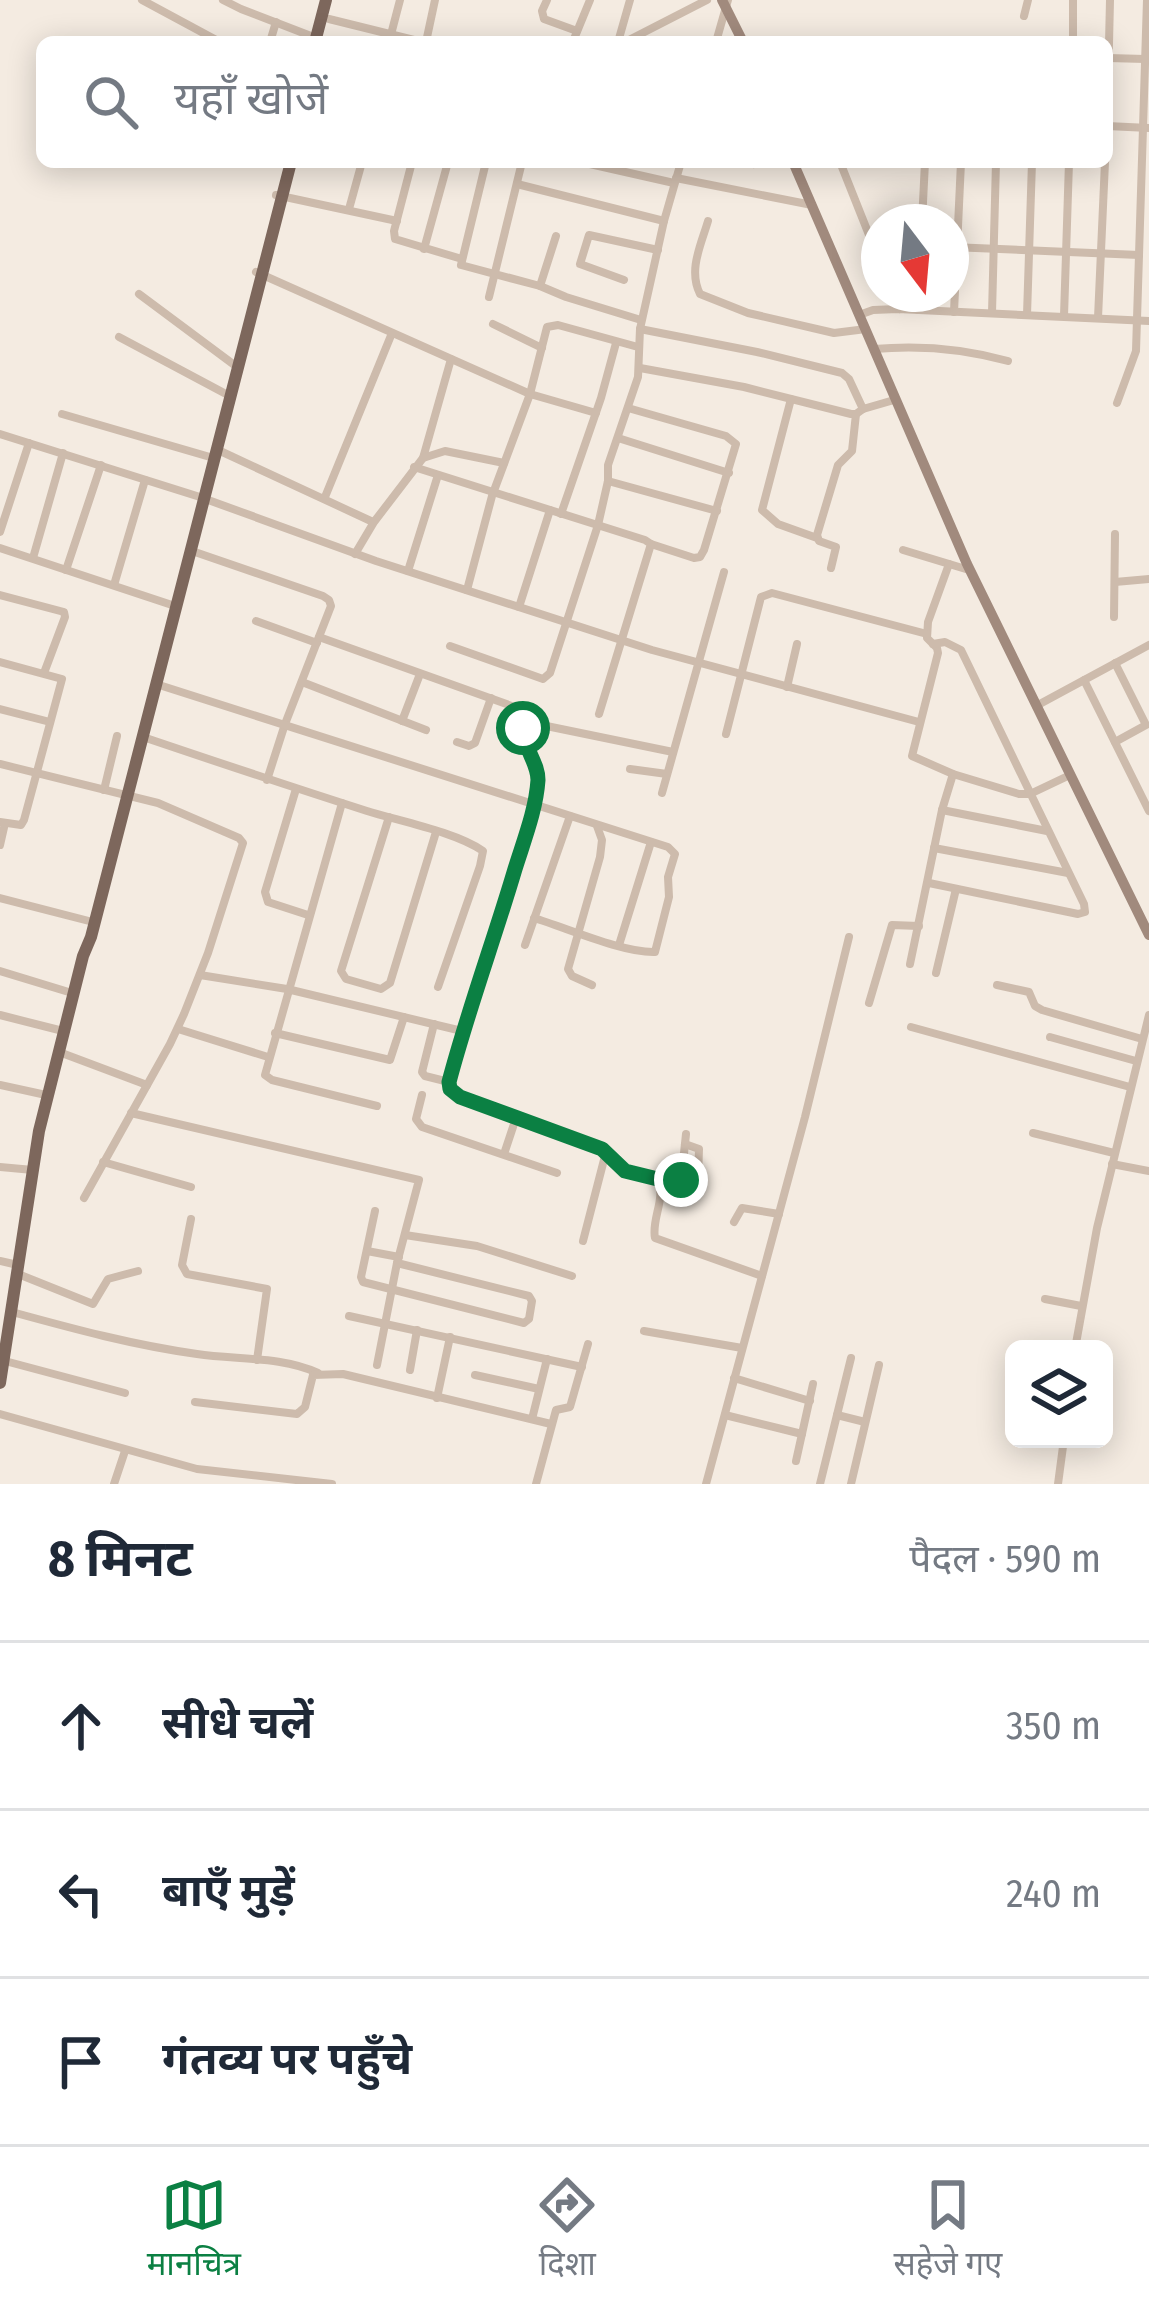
<!DOCTYPE html>
<html lang="hi">
<meta charset="utf-8">
<style>
:root{--surface:#fff;--page:#f6f6f7;--text:#1f2937;--muted:#747a83;--line:#e0e1e3;--accent:#0b8043}
body{margin:0;font-family:"Fira Sans Condensed","Noto Sans Devanagari",sans-serif;background:var(--page);color:var(--text)}
.controls{position:absolute;right:36px;bottom:36px;display:grid;overflow:hidden;border-radius:18px;box-shadow:0 6px 30px #0003}
.controls button{width:108px;height:108px;display:grid;place-items:center;padding:0;border:0;border-bottom:3px solid var(--line);background:var(--surface);color:var(--text);font:60px sans-serif}
.compass{position:absolute;left:861px;top:204px;width:108px;height:108px;border-radius:50%;background:var(--surface);box-shadow:0 6px 30px #0003;rotate:164deg}
.stop{position:absolute;width:36px;height:36px;margin:-27px;border:9px solid #0b8043;border-radius:50%;background:#fff}
.stop.end{background:#0b8043;border-color:#fff;box-shadow:0 3px 12px #0008}
.list{margin:0;padding:0;list-style:none}
h2{display:flex;justify-content:space-between;align-items:center;height:156px;margin:0;padding:0 48px;font-size:51px}
h2 small{font-size:39px;font-weight:400;color:var(--muted)}
.list li{display:grid;grid-template-columns:78px 1fr auto;gap:36px;align-items:center;box-sizing:border-box;height:168px;padding:0 48px;border-top:3px solid var(--line)}
.list b{display:block;font-size:45px;white-space:nowrap}
.list em{font-size:39px;font-style:normal;color:var(--muted)}
.icon{flex:none;width:66px;height:66px;fill:none;stroke:currentColor;stroke-width:2;stroke-linecap:round;stroke-linejoin:round}
.map{position:relative;flex:none;width:1149px;height:1484px;overflow:hidden}
.search{position:absolute;background:var(--surface);box-shadow:0 6px 30px #0003;left:36px;right:36px;top:36px;height:132px;display:flex;align-items:center;gap:30px;box-sizing:border-box;padding:0 42px;border-radius:18px;color:var(--muted);font-size:45px}
.sheet{height:660px;background:var(--surface)}
nav{display:flex;justify-content:space-around;align-items:center;box-sizing:border-box;height:168px;border-top:3px solid var(--line);background:var(--surface);font-size:33px;color:var(--muted)}
nav a{display:grid;justify-items:center;gap:6px}
nav .on{color:var(--accent)}
.map>svg:first-child{display:block}
.lines{fill:none;stroke-linecap:round;stroke-linejoin:round}
.street{stroke:#cdbbac;stroke-width:8}
.secondary{stroke:#a18a7d;stroke-width:10}
.primary{stroke:#7d675c;stroke-width:12}
.route{stroke:#0b8043;stroke-width:15}
</style>
<div class="map">
<svg width="1149" height="1484" viewBox="0 0 1149 1484">
<rect width="100%" height="100%" fill="#f4ebe1"/>
<g class="lines">
<g class="street">
<polyline points="142,0 220,42"/>
<polyline points="223,0 241,9 324,41"/>
<polyline points="547,0 542,11 544,19 577,31"/>
<polyline points="1073,0 1073,42"/>
<polyline points="1024,16 1028,0"/>
<polyline points="329,19 422,42"/>
<polyline points="574,39 590,0"/>
<polyline points="270,42 276,22"/>
<polyline points="389,42 400,0"/>
<polyline points="426,42 435,0"/>
<polyline points="618,42 630,0"/>
<polyline points="625,42 707,0"/>
<polyline points="716,42 728,0"/>
<polyline points="925,42 938,42"/>
<polyline points="1108,58 1145,59"/>
<polyline points="1107,126 1149,128"/>
<polyline points="1107,131 1110,0"/>
<polyline points="412,162 394,231 395,239 462,259"/>
<polyline points="486,162 461,265 540,286 556,236"/>
<polyline points="581,162 674,183"/>
<polyline points="753,162 754,164"/>
<polyline points="840,162 879,260"/>
<polyline points="676,178 812,205"/>
<polyline points="517,184 664,221"/>
<polyline points="276,195 397,221"/>
<polyline points="349,209 362,162"/>
<path d="M708 221C701 245 688 270 700 294L748 313 834 333 866 329"/>
<polyline points="922,222 925,162"/>
<polyline points="951,247 1139,255"/>
<polyline points="424,249 448,162"/>
<polyline points="256,272 530,394 596,413"/>
<polyline points="624,280 580,264 589,235 658,250"/>
<polyline points="540,286 566,297 641,320"/>
<polyline points="139,294 233,364"/>
<polyline points="894,294 900,309"/>
<polyline points="489,297 522,162"/>
<polyline points="918,310 919,294"/>
<polyline points="954,312 961,162"/>
<polyline points="992,313 996,162"/>
<polyline points="859,315 873,310 898,309 1149,321"/>
<polyline points="1027,315 1032,162"/>
<polyline points="1064,316 1069,162"/>
<polyline points="1098,318 1105,162"/>
<polyline points="493,324 542,348"/>
<polyline points="640,329 757,352 842,373 849,379 863,409 894,400"/>
<polyline points="119,337 226,394"/>
<path d="M874 349C918 345 965 349 1008 361"/>
<polyline points="640,368 744,387 851,414 856,414 863,409"/>
<polyline points="791,399 762,510 778,524 817,538"/>
<polyline points="1117,403 1136,351 1147,0"/>
<polyline points="628,408 726,436 736,444 704,550 700,557 694,558 651,544"/>
<polyline points="62,414 210,457"/>
<polyline points="0,434 200,497 376,561 652,650 919,722"/>
<polyline points="618,438 729,473"/>
<polyline points="218,450 373,522"/>
<polyline points="423,458 451,359"/>
<polyline points="414,467 645,540 651,544 599,714"/>
<polyline points="608,481 717,511"/>
<polyline points="325,497 392,333"/>
<polyline points="561,514 601,398 616,343"/>
<polyline points="0,532 29,443"/>
<polyline points="0,548 175,606"/>
<polyline points="903,550 969,570"/>
<polyline points="192,551 323,596 329,600 331,606 285,724 267,780"/>
<polyline points="355,554 374,522 423,458 445,451 504,463"/>
<polyline points="33,558 63,453"/>
<polyline points="949,564 928,622 927,638 937,648 938,653 912,756 953,774 1019,794 1030,794 1070,775"/>
<polyline points="831,568 836,547 819,541 817,535 838,465 852,451 856,414"/>
<polyline points="66,570 101,465"/>
<polyline points="408,571 438,475"/>
<polyline points="1115,582 1149,579"/>
<polyline points="114,585 145,480"/>
<polyline points="467,590 492,496 530,394 547,327 558,325 638,347"/>
<polyline points="0,595 64,612 65,617 44,673"/>
<polyline points="519,607 550,510"/>
<polyline points="1114,617 1115,534"/>
<polyline points="256,621 317,643"/>
<polyline points="319,637 523,710 527,722 673,752"/>
<polyline points="450,646 543,679 550,673 598,525 608,481 608,465 638,377 640,329 664,221 681,162"/>
<polyline points="0,662 62,679 24,820 21,825 0,822"/>
<polyline points="1115,663 1146,725 1115,742"/>
<polyline points="1084,680 1149,811"/>
<polyline points="302,682 426,730"/>
<path d="M156 684 668 847 675 854 668 877 669 897 655 952C623 953 567 928 534 918"/>
<polyline points="787,687 797,644"/>
<polyline points="1036,706 1149,645"/>
<polyline points="0,709 50,722"/>
<polyline points="402,721 420,674"/>
<path d="M527 722 523 728C524 750 538 763 538 780 537 810 524 841 515 869 494 941 468 1010 449 1082L450 1089 460 1097 602 1149 621 1169 657 1180C667 1197 651 1219 655 1238L762 1276"/>
<polyline points="726,734 761,597 772,593 927,634"/>
<path d="M143 737C217 762 292 787 367 811 399 821 456 832 483 851L480 866 438 987"/>
<polyline points="457,742 469,746 475,743 491,698"/>
<polyline points="0,764 158,803 239,838 243,843 208,953 184,1014 170,1044 84,1198"/>
<polyline points="630,769 667,774"/>
<polyline points="296,789 265,892 268,902 308,915"/>
<polyline points="104,790 117,736"/>
<polyline points="662,793 724,572"/>
<polyline points="342,803 265,1075 272,1080 377,1106"/>
<polyline points="942,810 1047,831"/>
<polyline points="389,817 341,971 346,979 381,989 390,983 436,832"/>
<polyline points="0,845 5,823"/>
<polyline points="934,848 1068,873"/>
<polyline points="929,883 1078,914 1085,912 1084,904 961,650 945,642 933,644"/>
<polyline points="0,898 89,921"/>
<polyline points="525,945 570,816"/>
<polyline points="619,945 651,842"/>
<polyline points="910,964 942,810 953,774"/>
<polyline points="0,971 72,993"/>
<polyline points="936,973 956,889"/>
<polyline points="200,975 287,989 462,1031"/>
<polyline points="592,985 572,976 568,969 600,857 602,840 597,826"/>
<polyline points="997,985 1029,992 1035,1006 1042,1010 1142,1039"/>
<polyline points="869,1003 892,925 919,926"/>
<polyline points="0,1015 63,1031"/>
<polyline points="434,1024 422,1072 425,1076 449,1082"/>
<polyline points="911,1027 1130,1087"/>
<polyline points="178,1029 268,1057"/>
<polyline points="275,1033 390,1060 404,1017"/>
<polyline points="1050,1037 1136,1061"/>
<polyline points="59,1052 147,1085"/>
<polyline points="0,1085 46,1095"/>
<polyline points="422,1095 416,1119 422,1127 557,1173"/>
<polyline points="131,1113 419,1180 397,1263 377,1365"/>
<polyline points="1033,1133 1114,1153"/>
<polyline points="685,1144 699,1149 698,1178"/>
<polyline points="504,1154 516,1118"/>
<polyline points="103,1162 191,1187"/>
<polyline points="1112,1164 1149,1171"/>
<polyline points="0,1167 33,1170"/>
<polyline points="660,1182 676,1184 681,1182 686,1134"/>
<polyline points="375,1211 361,1277 363,1282 524,1323 529,1319 532,1301 529,1296 397,1263"/>
<polyline points="191,1219 182,1265 187,1274 267,1289 257,1360"/>
<polyline points="734,1222 742,1208 779,1214"/>
<polyline points="405,1235 477,1246 572,1276"/>
<polyline points="583,1241 606,1152"/>
<polyline points="367,1251 399,1257"/>
<polyline points="0,1261 18,1265"/>
<polyline points="18,1274 93,1304 108,1279 138,1271"/>
<polyline points="1045,1299 1081,1306"/>
<path d="M12 1312C74 1329 133 1345 197 1354 237 1360 281 1356 318 1373"/>
<polyline points="349,1316 582,1367"/>
<polyline points="644,1331 742,1348"/>
<polyline points="1075,1349 1097,1228 1149,1015"/>
<polyline points="5,1361 125,1393"/>
<polyline points="410,1370 417,1330"/>
<polyline points="475,1375 539,1389"/>
<polyline points="734,1378 810,1401"/>
<polyline points="1009,1385 1014,1386"/>
<polyline points="437,1398 450,1337"/>
<polyline points="195,1402 297,1414 305,1407 313,1375 343,1374 551,1424"/>
<polyline points="0,1414 197,1469 332,1484"/>
<polyline points="725,1415 802,1434"/>
<polyline points="837,1415 865,1422"/>
<polyline points="532,1419 547,1359"/>
<polyline points="796,1461 813,1384"/>
<polyline points="114,1484 125,1451"/>
<polyline points="536,1484 556,1410 570,1407 588,1344"/>
<polyline points="706,1484 805,1117 849,937"/>
<polyline points="820,1484 851,1358"/>
<polyline points="851,1484 879,1365"/>
<polyline points="1058,1484 1064,1439"/>
</g>
<g class="secondary">
<polyline points="722,0 743,42"/>
<polyline points="793,162 967,564 1149,935"/>
</g>
<g class="primary">
<polyline points="315,42 326,0"/>
<polyline points="0,1383 39,1131 83,956 91,937 291,162"/>
</g>
</g>
<g class="lines">
<path class="route" d="M523 728C524 750 538 762 538 780 536 810 524 840 515 869 494 940 468 1010 449 1082L450 1089 460 1097 602 1149 625 1171 678 1184 681 1180"/>
</g>
</svg>
<div class="controls">
<button><svg class="icon" aria-label="layers" viewBox="0 0 24 24"><path d="M12 4l9 5-9 5-9-5zM3 14l9 5 9-5"/></svg></button>
</div>
<svg class="compass" viewBox="-18 -18 36 36"><path d="M0-13l5 13h-10z" fill="#e53935"/><path d="M0 13l5-13h-10z" fill="#747a83"/></svg>
<div class="stop" style="left:523px;top:728px"></div>
<div class="stop end" style="left:681px;top:1180px"></div>
<div class="search"><svg class="icon" aria-label="search" viewBox="0 0 24 24"><circle cx="10" cy="10" r="6"/><path d="M15 15l6 6"/></svg>यहाँ खोजें</div>
</div>
<section class="sheet">
<h2>8 मिनट<small>पैदल · 590 m</small></h2>
<ul class="list">
<li><svg class="icon" aria-label="ahead" viewBox="0 0 24 24"><path d="M12 20V5M6 11l6-6 6 6"/></svg><div><b>सीधे चलें</b></div><em>350 m</em></li>
<li><svg class="icon" aria-label="left" viewBox="0 0 24 24"><path d="M17 20v-9H6M10 6l-5 5 5 5"/></svg><div><b>बाएँ मुड़ें</b></div><em>240 m</em></li>
<li><svg class="icon" aria-label="arrive" viewBox="0 0 24 24"><path d="M6 21V4h12l-3 4 3 4H6"/></svg><div><b>गंतव्य पर पहुँचे</b></div></li>
</ul>
</section>
<nav>
<a class="on"><svg class="icon" aria-label="map" viewBox="0 0 24 24"><path d="M3 6l6-2 6 2 6-2v14l-6 2-6-2-6 2zM9 4v14M15 6v14"/></svg>मानचित्र</a>
<a><svg class="icon" aria-label="directions" viewBox="0 0 24 24"><path d="M12 3l9 9-9 9-9-9zM9 14v-3h6M13 9l2 2-2 2"/></svg>दिशा</a>
<a><svg class="icon" aria-label="saved" viewBox="0 0 24 24"><path d="M7 4h10v16l-5-4-5 4z"/></svg>सहेजे गए</a>
</nav>
